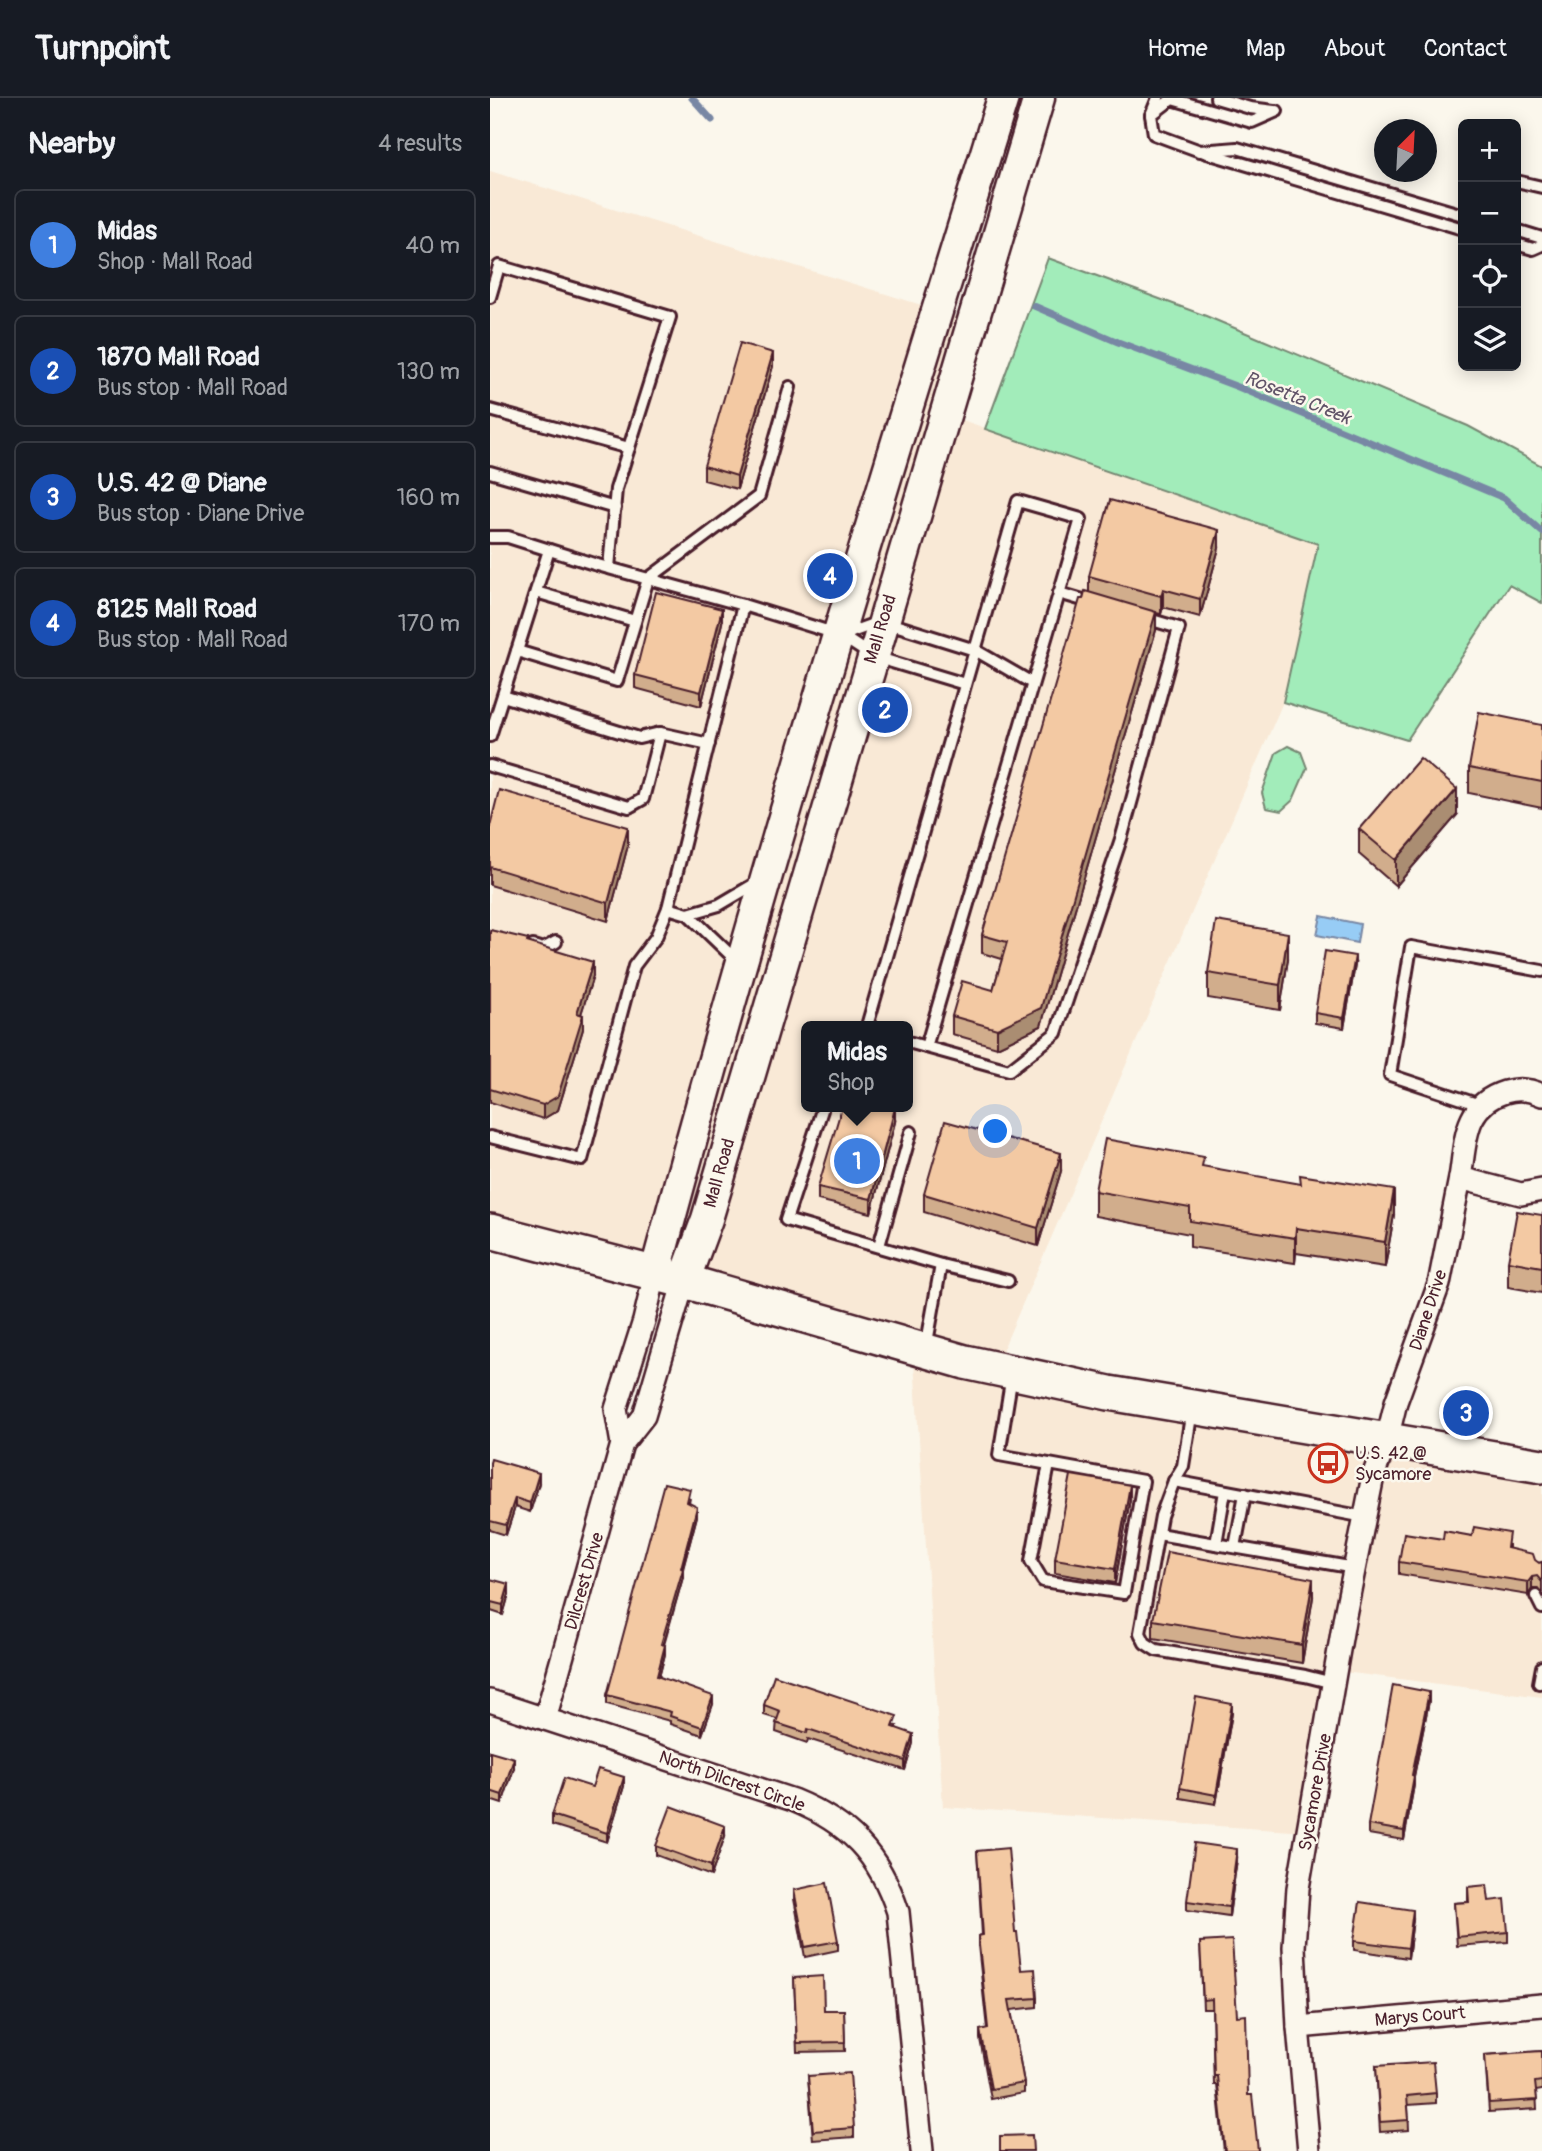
<!DOCTYPE html>
<meta charset="utf-8">
<style>
:root{--surface:#171b24;--page:#20242c;--text:#f1f3f6;--muted:#9ea1a6;--line:#363941;--accent:#db2777}
body{margin:0;font-family:Pangolin,sans-serif;background:var(--page);color:var(--text)}
.controls{position:absolute;right:21px;top:21px;display:grid;overflow:hidden;border-radius:10px;box-shadow:0 4px 18px #0003}
.controls button{width:63px;height:63px;display:grid;place-items:center;padding:0;border:0;border-bottom:2px solid var(--line);background:var(--surface);color:var(--text);font:35px sans-serif}
.compass{position:absolute;left:884px;top:21px;width:63px;height:63px;border-radius:50%;background:var(--surface);box-shadow:0 4px 18px #0003;rotate:24deg}
.you{position:absolute;left:506px;top:1034px;width:24px;height:24px;margin:-18px;border:5px solid #fff;border-radius:50%;background:#1a73e8;box-shadow:0 0 0 10px #1a73e833}
.badge{display:grid;place-items:center;width:46px;height:46px;border-radius:50%;background:var(--accent);color:#fff;font-size:23px;font-weight:700}
.pin{position:absolute;translate:-50% -50%;border:4px solid #fff;box-shadow:0 2px 7px #0006}
.popup{position:absolute;left:311px;top:923px;width:112px;height:91px;box-sizing:border-box;display:grid;place-content:center;border-radius:10px;background:var(--surface);filter:drop-shadow(0 2px 5px #0005);font-size:23px;white-space:nowrap;color:var(--muted)}
.popup b{font-size:26px;color:var(--text)}
.popup::after{content:'';position:absolute;left:50%;top:100%;margin-left:-14px;border:14px solid transparent;border-top-color:var(--surface)}
.list{margin:0;padding:0;list-style:none}
h2{display:flex;justify-content:space-between;align-items:center;height:91px;margin:0;padding:0 28px;font-size:30px}
h2 small{font-size:23px;font-weight:400;color:var(--muted)}
.list li{display:grid;grid-template-columns:46px 1fr auto;gap:21px;align-items:center;box-sizing:border-box;height:112px;margin:0 14px 14px;padding:0 14px;border:2px solid var(--line);border-radius:10px}
.list b{display:block;font-size:26px;white-space:nowrap}
.list p{margin:0;font-size:23px;white-space:nowrap;color:var(--muted)}
.list em{font-size:23px;font-style:normal;color:var(--muted)}
.icon{flex:none;width:38px;height:38px;fill:none;stroke:currentColor;stroke-width:2;stroke-linecap:round;stroke-linejoin:round}
.map{position:relative;flex:none;width:1052px;height:2053px;overflow:hidden}
header{display:flex;align-items:center;gap:42px;box-sizing:border-box;height:98px;padding:0 35px;background:var(--surface);border-bottom:2px solid var(--line)}
header strong{font-size:33px}
nav{display:flex;gap:38px;margin-inline-start:auto;font-size:24px}
main{display:flex}
aside{flex:1;background:var(--surface)}
.map>svg:first-child{display:block}
.built{fill:#f9e9d6;fill-rule:evenodd}
.green{fill:#a2ecba;stroke:#768672;stroke-width:2}
.water{fill:#97ccf5;stroke:#7887a4;stroke-width:2}
.lines{fill:none;stroke-linecap:round;stroke-linejoin:round}
.stream{stroke:#7887a4;stroke-width:7}
.lane-casing{stroke:#4a1f2b;stroke-width:16}
.street-casing{stroke:#4a1f2b;stroke-width:26}
.secondary-casing{stroke:#4a1f2b;stroke-width:35}
.primary-casing{stroke:#4a1f2b;stroke-width:38}
.lane{stroke:#fbf7ec;stroke-width:10}
.street{stroke:#fbf7ec;stroke-width:21}
.secondary{stroke:#fbf7ec;stroke-width:30}
.primary{stroke:#fbf7ec;stroke-width:33}
.wall{fill:#d1ad8c;stroke:#4a1f2b;stroke-width:2}
.shaded-wall{fill:#aa8d72;stroke:#4a1f2b;stroke-width:2}
.building{fill:#f3c9a3;stroke:#4a1f2b;stroke-width:2}
.labels{text-anchor:middle;stroke-width:5;stroke-linejoin:round;paint-order:stroke}
.street-label{font-size:18px;fill:#4a1f2b;stroke:#fbf7ec}
.poi-label{font-size:18px;fill:#4a1f2b;stroke:#fbf7ec;text-anchor:start}
.water-label{font-size:19px;font-style:italic;fill:#615368;stroke:#fbf7ec}
</style>
<header>
<strong>Turnpoint</strong>
<nav><a>Home</a><a>Map</a><a>About</a><a>Contact</a></nav>
</header>
<main>
<aside>
<h2>Nearby<small>4 results</small></h2>
<ul class="list">
<li><span class="badge" style="background:#3f7fe0">1</span><div><b>Midas</b><p>Shop · Mall Road</p></div><em>40 m</em></li>
<li><span class="badge" style="background:#1a4fb4">2</span><div><b>1870 Mall Road</b><p>Bus stop · Mall Road</p></div><em>130 m</em></li>
<li><span class="badge" style="background:#1a4fb4">3</span><div><b>U.S. 42 @ Diane</b><p>Bus stop · Diane Drive</p></div><em>160 m</em></li>
<li><span class="badge" style="background:#1a4fb4">4</span><div><b>8125 Mall Road</b><p>Bus stop · Mall Road</p></div><em>170 m</em></li>
</ul>
</aside>
<div class="map">
<svg width="1052" height="2053" viewBox="0 0 1052 2053">
<rect width="100%" height="100%" fill="#fbf7ec"/>
<filter id="ink" filterUnits="userSpaceOnUse"><feTurbulence type="fractalNoise" baseFrequency=".0143" numOctaves="2"/><feDisplacementMap in="SourceGraphic" scale="14" xChannelSelector="R" yChannelSelector="G"/><feConvolveMatrix kernelMatrix="1 2 1 2 8 2 1 2 1" color-interpolation-filters="sRGB"/></filter>
<g filter="url(#ink)">
<path class="built" d="M0 73 483 223 455 316 828 446 793 604 507 1265 1052 1370V1599L846 1573 817 1734 453 1709 423 1249 0 1133ZM316 928H418V1009H316Z"/>
<g class="green">
<polygon points="558,160 716,218 978,328 1052,368 1052,505 1019,487 917,642 793,604 828,446 495,331"/>
<polygon points="798,648 811,654 817,670 803,702 791,713 776,710 772,695 786,655"/>
</g>
<polygon class="water" points="831,818 870,826 867,845 827,837"/>
<g class="lines">
<g class="stream">
<polyline points="202,0 222,22"/>
<polyline points="544,208 628,244 748,289 1014,400 1052,434"/>
</g>
<defs>
<g id="lane">
<polyline points="668,0 661,17 664,36 710,53 747,50 973,117"/>
<polyline points="726,0 760,10 784,13"/>
<polyline points="661,17 682,1 762,24 787,13"/>
<polyline points="714,54 973,131"/>
<polyline points="1026,83 1052,89"/>
<polyline points="1026,132 1052,140"/>
<polyline points="1026,146 1043,151 1052,147"/>
<polyline points="0,199 9,168 180,219 126,391 119,470"/>
<polyline points="0,312 139,350"/>
<polyline points="0,374 125,410"/>
<polyline points="0,439 18,439 104,466 253,507 350,537 382,558 475,586"/>
<polyline points="46,494 145,523"/>
<polyline points="569,495 603,505"/>
<polyline points="353,537 392,523 485,552 542,585"/>
<polyline points="27,553 127,583 158,481 269,398 300,289"/>
<polyline points="13,598 149,640 170,635"/>
<polyline points="0,638 59,452"/>
<polyline points="0,668 139,709 153,701 170,635 219,646"/>
<polyline points="178,810 198,816 249,865"/>
<polyline points="198,816 229,807 268,784"/>
<polyline points="43,848 53,851 66,844"/>
<polyline points="377,928 528,403 591,421 436,949"/>
<polyline points="418,944 519,972 566,935 632,738 689,530 655,520"/>
<polyline points="990,1007 900,977 921,849 1052,873"/>
<polyline points="332,1012 296,1122 451,1167 436,1250"/>
<polyline points="0,1039 92,1062 144,868 166,839 178,810 253,507"/>
<polyline points="389,1148 421,1034"/>
<polyline points="451,1167 518,1183"/>
<polyline points="522,1277 509,1357 653,1383 634,1495 553,1483 541,1463 559,1366"/>
<polyline points="702,1312 693,1368 684,1383 671,1418 650,1535 655,1545 666,1552 815,1578 843,1585"/>
<polyline points="684,1383 875,1419"/>
<polyline points="668,1436 865,1470"/>
<polyline points="726,1446 735,1393"/>
<polyline points="745,1449 755,1396"/>
<polyline points="1046,1498 1052,1510"/>
<polyline points="1049,1585 1052,1569"/>
</g>
<g id="street">
<path d="M1052 997C1039 991 1028 990 1015 994 973 1007 976 1044 970 1080L1031 1096 1052 1092"/>
<polyline points="132,1346 126,1311 154,1223 165,1176"/>
<path d="M0 1603 303 1702C359 1725 389 1756 408 1814L432 2053"/>
<polyline points="55,1621 132,1346 154,1318 194,1183"/>
<polyline points="808,1929 1052,1907"/>
<polyline points="819,2053 808,1929 804,1849 808,1790 855,1517 883,1378 897,1341 906,1304 949,1186 970,1080"/>
</g>
<g id="secondary">
<path d="M165 1176C271 781 392 390 513 0"/>
<polyline points="194,1183 217,1121 549,0"/>
</g>
<polyline id="primary" points="0,1133 194,1183 475,1264 619,1295 1052,1368"/>
</defs>
<use href="#lane" class="lane-casing"/>
<use href="#street" class="street-casing"/>
<use href="#secondary" class="secondary-casing"/>
<use href="#primary" class="primary-casing"/>
<use href="#lane" class="lane"/>
<use href="#street" class="street"/>
<use href="#secondary" class="secondary"/>
<use href="#primary" class="primary"/>
</g>
<g class="wall">
<polygon points="283,268 247,391 214,382 214,368"/>
<polygon points="729,450 710,519 673,509 671,516 666,515 666,532 551,928 507,949 462,936 462,918 503,892 512,861 492,855 492,837 593,501 599,494 599,478"/>
<polygon points="232,525 211,608 145,590 145,577"/>
<polygon points="1052,627 1052,710 979,695 979,670"/>
<polygon points="967,717 906,788 869,756 869,731"/>
<polygon points="0,728 138,747 118,823 0,787"/>
<polygon points="0,832 38,844 103,878 91,916 93,931 68,1012 53,1021 0,1004"/>
<polygon points="798,861 790,912 718,900 718,875"/>
<polygon points="865,867 854,930 825,925 825,915"/>
<polygon points="405,1024 381,1115 328,1102 328,1089"/>
<polygon points="571,1073 548,1148 434,1114 434,1096"/>
<polygon points="605,1093 904,1117 895,1169 806,1155 805,1165 700,1149 700,1136 605,1118"/>
<polygon points="1052,1117 1052,1195 1018,1189 1018,1163"/>
<polygon points="0,1365 49,1385 40,1414 25,1409 16,1437 0,1432"/>
<polygon points="200,1400 199,1405 207,1418 193,1471 193,1479 174,1547 175,1556 169,1579 223,1606 212,1637 180,1626 180,1623 117,1606 117,1597"/>
<polygon points="640,1401 625,1485 565,1475 565,1461"/>
<polygon points="953,1441 1019,1447 1019,1451 1049,1465 1052,1464 1052,1496 1047,1490 1042,1491 1038,1497 909,1476 909,1464"/>
<polygon points="0,1481 19,1496 13,1517 1,1513"/>
<polygon points="823,1499 812,1565 663,1540 663,1522"/>
<polygon points="939,1603 924,1678 924,1687 914,1742 878,1736 878,1727"/>
<polygon points="274,1607 407,1628 406,1630 423,1645 415,1672 318,1641 317,1645 286,1634 287,1621 274,1617"/>
<polygon points="742,1615 726,1706 690,1700 690,1690"/>
<polygon points="0,1653 24,1670 12,1706 0,1702"/>
<polygon points="134,1688 117,1744 62,1727 62,1717 102,1689"/>
<polygon points="235,1738 221,1778 166,1757 166,1748"/>
<polygon points="487,1753 525,1834 531,1872 547,1900 547,1909 521,1912 534,1985 534,1995 501,2001 490,1941 490,1932 497,1931 488,1847 488,1838 492,1837"/>
<polygon points="747,1761 739,1818 697,1812 697,1803"/>
<polygon points="978,1789 999,1803 1018,1834 1018,1844 967,1848 964,1805 978,1804"/>
<polygon points="304,1792 348,1843 348,1852 315,1859 304,1801"/>
<polygon points="923,1821 918,1860 864,1852 864,1843"/>
<polygon points="710,1844 747,1918 758,1997 768,2053 734,2053 727,1987 724,1987 722,1911 713,1911"/>
<polygon points="304,1880 334,1912 354,1912 355,1953 307,1954"/>
<polygon points="1052,1953 1052,1992 1046,1993 1047,2011 999,2014 995,1957"/>
<polygon points="886,1968 946,1995 946,2005 918,2007 919,2032 890,2034"/>
<polygon points="318,1978 364,2030 364,2039 323,2042"/>
</g>
<g class="shaded-wall">
<polygon points="283,255 283,268 247,391 247,378"/>
<polygon points="729,432 729,450 710,519 710,501"/>
<polygon points="673,491 673,509 671,516 671,498"/>
<polygon points="232,511 232,525 211,608 211,594"/>
<polygon points="666,514 666,532 551,928 507,949 507,931"/>
<polygon points="967,691 967,717 906,788 906,762"/>
<polygon points="138,729 138,747 118,823 118,805"/>
<polygon points="798,835 798,861 790,912 790,887"/>
<polygon points="865,858 865,867 854,930 854,920"/>
<polygon points="103,864 103,878 87,929 87,915"/>
<polygon points="93,917 93,931 68,1012 53,1021 53,1007"/>
<polygon points="405,1010 405,1024 381,1115 381,1101"/>
<polygon points="571,1055 571,1073 548,1148 548,1130"/>
<polygon points="904,1092 904,1117 895,1169 895,1144"/>
<polygon points="806,1130 806,1155 805,1165 805,1140"/>
<polygon points="49,1375 49,1385 40,1414 40,1405"/>
<polygon points="640,1387 640,1401 625,1485 625,1471"/>
<polygon points="25,1400 25,1409 16,1437 16,1427"/>
<polygon points="207,1409 207,1418 191,1477 193,1471 193,1479 171,1555 171,1546"/>
<polygon points="1042,1479 1042,1491 1038,1497 1038,1484"/>
<polygon points="823,1481 823,1499 812,1565 812,1547"/>
<polygon points="19,1486 19,1496 13,1517 13,1507"/>
<polygon points="175,1547 175,1556 167,1587 167,1578"/>
<polygon points="939,1594 939,1603 924,1678 924,1687 914,1742 914,1733 922,1677"/>
<polygon points="223,1598 223,1606 212,1637 212,1629"/>
<polygon points="742,1606 742,1615 726,1706 726,1697"/>
<polygon points="423,1636 423,1645 415,1672 415,1663"/>
<polygon points="24,1660 24,1670 12,1706 12,1697"/>
<polygon points="134,1679 134,1688 117,1744 117,1735"/>
<polygon points="235,1728 235,1738 221,1778 221,1768"/>
<polygon points="747,1751 747,1761 739,1818 739,1809"/>
<polygon points="923,1812 923,1821 918,1860 918,1850"/>
</g>
<g class="building">
<polygon points="250,245 283,255 247,378 214,368"/>
<polygon points="620,402 729,432 710,501 673,491 671,498 599,478"/>
<polygon points="595,493 666,514 551,910 507,931 462,918 472,883 503,892 517,844 492,837 590,501 593,501"/>
<polygon points="166,494 232,511 211,594 145,577"/>
<polygon points="989,614 1052,627 1052,684 979,670"/>
<polygon points="930,660 967,691 906,762 869,731"/>
<polygon points="9,692 138,729 118,805 0,769 0,728"/>
<polygon points="726,823 798,835 790,887 718,875"/>
<polygon points="0,832 38,841 37,844 103,864 87,915 93,917 68,998 53,1007 0,991"/>
<polygon points="835,853 865,858 854,920 825,915"/>
<polygon points="352,1009 401,1009 405,1010 381,1101 328,1089"/>
<polygon points="455,1023 571,1055 548,1130 434,1096"/>
<polygon points="615,1041 714,1059 712,1068 811,1086 810,1077 904,1092 895,1144 806,1130 805,1140 700,1123 700,1110 605,1093"/>
<polygon points="1027,1113 1052,1117 1052,1169 1018,1163"/>
<polygon points="1,1361 49,1375 40,1405 25,1400 16,1427 0,1423 0,1365"/>
<polygon points="581,1377 640,1387 625,1471 565,1461"/>
<polygon points="174,1385 200,1391 197,1404 207,1409 191,1470 193,1471 171,1546 175,1547 167,1578 223,1598 212,1629 180,1618 181,1614 117,1597"/>
<polygon points="984,1429 1019,1435 1017,1450 1043,1456 1045,1462 1049,1465 1052,1464 1052,1484 1047,1478 1042,1479 1038,1484 909,1464 914,1435 953,1441 954,1433 982,1438"/>
<polygon points="677,1454 823,1481 812,1547 663,1522"/>
<polygon points="0,1481 19,1486 13,1507 1,1504 0,1507"/>
<polygon points="284,1577 407,1618 403,1629 423,1636 415,1663 318,1631 317,1635 286,1625 290,1613 274,1607"/>
<polygon points="903,1587 939,1594 922,1677 924,1678 914,1733 878,1727"/>
<polygon points="706,1599 742,1606 726,1697 690,1690"/>
<polygon points="0,1653 24,1660 12,1697 0,1693"/>
<polygon points="108,1671 134,1679 117,1735 62,1717 74,1680 102,1689"/>
<polygon points="181,1708 235,1728 221,1768 166,1748"/>
<polygon points="705,1745 747,1751 739,1809 697,1803"/>
<polygon points="518,1750 525,1834 527,1834 531,1872 545,1871 547,1900 519,1902 534,1985 501,1991 490,1932 498,1930 488,1838 493,1837 487,1753"/>
<polygon points="337,1785 348,1843 315,1849 304,1792"/>
<polygon points="997,1787 999,1803 1015,1801 1018,1834 967,1839 964,1805 979,1804 978,1789"/>
<polygon points="870,1804 923,1812 918,1850 864,1843"/>
<polygon points="742,1842 747,1918 756,1917 758,1997 762,1997 768,2053 735,2053 727,1978 724,1978 722,1901 713,1902 710,1844"/>
<polygon points="333,1878 334,1912 354,1912 355,1944 307,1945 304,1880"/>
<polygon points="1052,1953 1052,1983 1045,1984 1047,2002 999,2005 995,1957"/>
<polygon points="943,1964 946,1995 917,1998 919,2022 890,2024 886,1968"/>
<polygon points="360,1975 364,2030 323,2033 318,1978"/>
<polygon points="542,2037 543,2053 510,2053 510,2038"/>
</g>
</g>
<defs>
<symbol id="bus-ring" viewBox="-11 -11 22 22"><circle r="9.5" fill="#fbf7ec" stroke="#c8321e" stroke-width="1.5"/><path d="M-5-6H5V4H4V6H2V4H-2V6H-4V4H-5ZM-3.5-4V0h7V-4ZM-3.5 1.2v1.5H-2V1.2ZM2 1.2v1.5H3.5V1.2Z" fill="#c8321e"/></symbol>
</defs>
<g fill-rule="evenodd">
<use href="#bus-ring" x="816" y="1343" width="44" height="44"/>
</g>
<g class="labels">
<g class="street-label">
<text transform="translate(390 531) rotate(-73)" y="6">Mall Road</text>
<text transform="translate(229 1075) rotate(-74)" y="6">Mall Road</text>
<text transform="translate(938 1212) rotate(-72)" y="6">Diane Drive</text>
<text transform="translate(94 1483) rotate(-74)" y="6">Dilcrest Drive</text>
<text transform="translate(242 1683) rotate(19)" y="6">North Dilcrest Circle</text>
<text transform="translate(825 1694) rotate(-80)" y="6">Sycamore Drive</text>
<text transform="translate(930 1918) rotate(-5)" y="6">Marys Court</text>
</g>
<g class="poi-label">
<text x="865" y="1361">U.S. 42 @<tspan x="865" dy="21">Sycamore</tspan></text>
</g>
<g class="water-label">
<text transform="translate(808 299) rotate(22)" y="7">Rosetta Creek</text>
</g>
</g>
</svg>
<div class="controls">
<button>+</button>
<button>−</button>
<button><svg class="icon" aria-label="locate" viewBox="0 0 24 24"><circle cx="12" cy="12" r="6"/><path d="M12 2v4M12 18v4M2 12h4M18 12h4"/></svg></button>
<button><svg class="icon" aria-label="layers" viewBox="0 0 24 24"><path d="M12 4l9 5-9 5-9-5zM3 14l9 5 9-5"/></svg></button>
</div>
<svg class="compass" viewBox="-18 -18 36 36"><path d="M0-13l5 13h-10z" fill="#e53935"/><path d="M0 13l5-13h-10z" fill="#9ea1a6"/></svg>
<div class="you"></div>
<div class="pin badge" style="left:367px;top:1063px;background:#3f7fe0">1</div>
<div class="popup"><b>Midas</b>Shop</div>
<div class="pin badge" style="left:395px;top:612px;background:#1a4fb4">2</div>
<div class="pin badge" style="left:976px;top:1315px;background:#1a4fb4">3</div>
<div class="pin badge" style="left:340px;top:478px;background:#1a4fb4">4</div>
</div>
</main>
